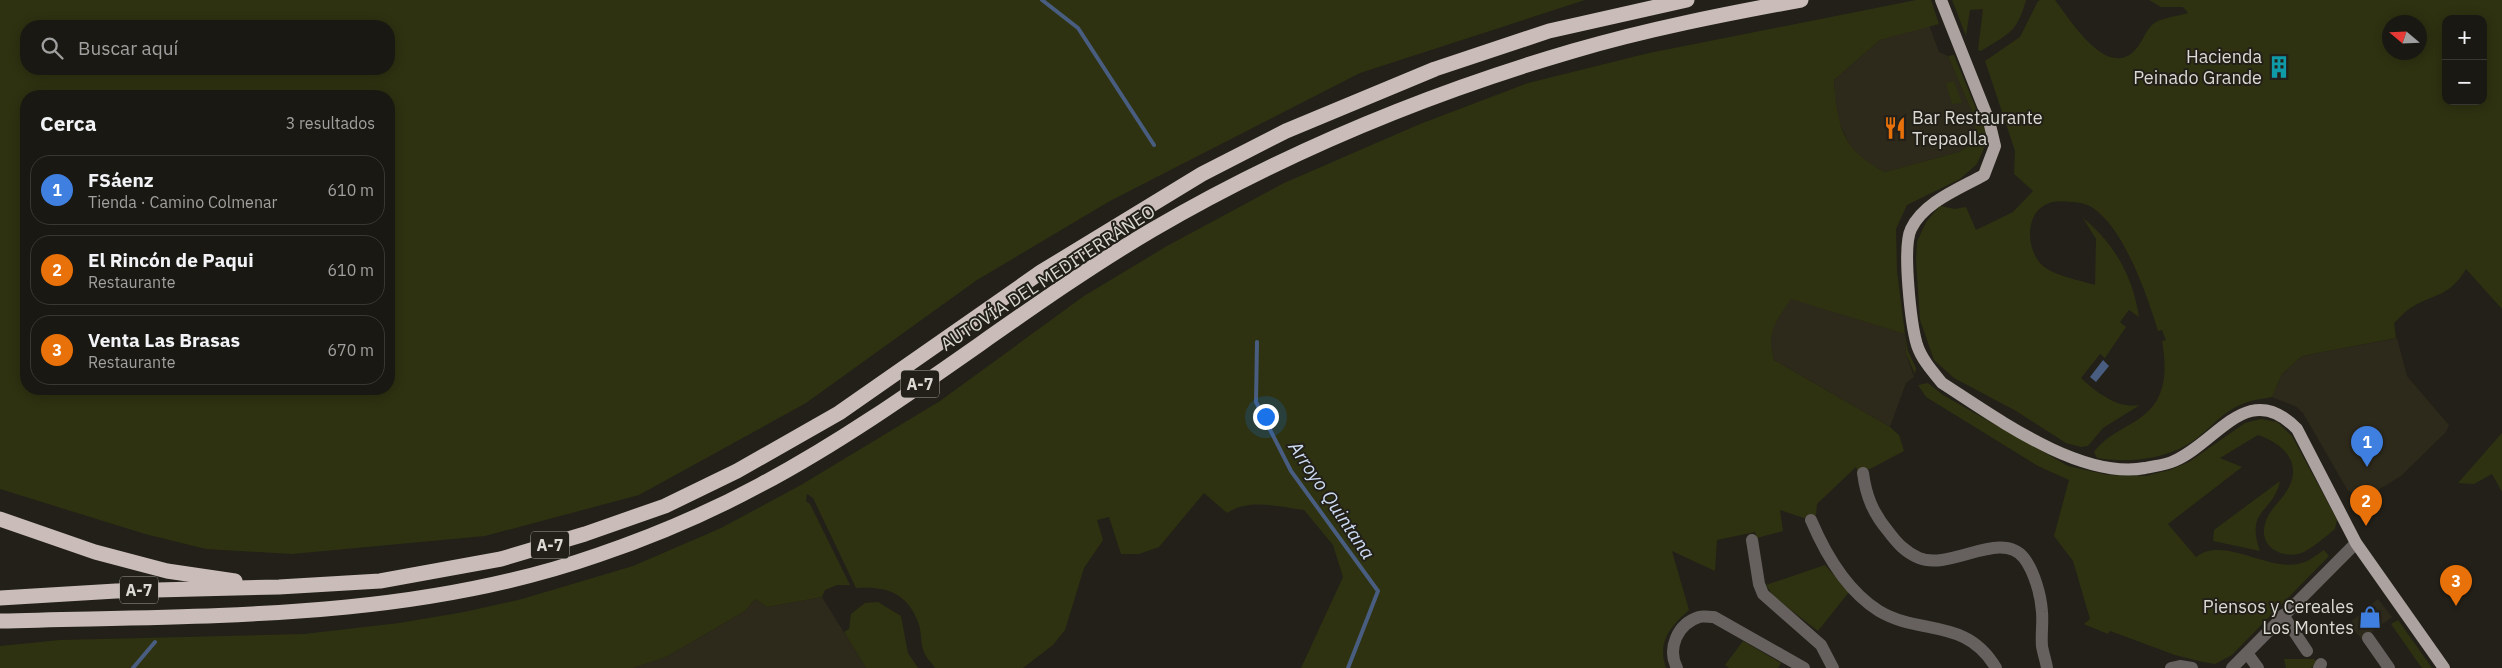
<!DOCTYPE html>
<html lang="es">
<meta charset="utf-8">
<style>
:root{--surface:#1a1812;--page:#23211b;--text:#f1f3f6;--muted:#9fa09f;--line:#383732;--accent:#c5a7f1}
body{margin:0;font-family:"IBM Plex Sans",sans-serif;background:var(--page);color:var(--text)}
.controls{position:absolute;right:15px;top:15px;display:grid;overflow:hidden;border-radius:10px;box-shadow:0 2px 12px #0003}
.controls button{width:45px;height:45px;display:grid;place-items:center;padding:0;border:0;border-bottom:1px solid var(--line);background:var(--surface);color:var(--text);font:25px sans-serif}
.compass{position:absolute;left:2382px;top:15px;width:45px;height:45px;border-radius:50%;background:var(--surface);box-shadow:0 2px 12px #0003;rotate:289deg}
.you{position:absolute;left:1265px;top:416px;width:18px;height:18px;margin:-12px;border:4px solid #fff;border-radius:50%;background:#1a73e8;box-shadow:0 0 0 8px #1a73e833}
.badge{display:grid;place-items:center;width:32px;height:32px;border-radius:50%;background:var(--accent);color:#fff;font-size:16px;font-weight:700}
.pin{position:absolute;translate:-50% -41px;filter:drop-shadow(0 1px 2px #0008)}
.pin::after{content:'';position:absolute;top:26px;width:18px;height:15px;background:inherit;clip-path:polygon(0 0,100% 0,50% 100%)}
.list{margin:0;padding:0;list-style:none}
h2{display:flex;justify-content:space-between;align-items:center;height:65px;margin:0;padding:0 20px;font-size:21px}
h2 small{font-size:16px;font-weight:400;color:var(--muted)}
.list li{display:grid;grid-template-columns:32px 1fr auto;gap:15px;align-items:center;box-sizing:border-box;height:70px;margin:0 10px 10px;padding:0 10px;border:1px solid var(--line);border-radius:20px}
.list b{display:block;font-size:19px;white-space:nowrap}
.list p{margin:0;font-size:16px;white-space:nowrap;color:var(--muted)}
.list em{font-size:16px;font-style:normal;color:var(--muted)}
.icon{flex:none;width:28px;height:28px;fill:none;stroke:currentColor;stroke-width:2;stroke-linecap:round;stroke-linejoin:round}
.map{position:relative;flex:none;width:2502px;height:668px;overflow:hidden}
.search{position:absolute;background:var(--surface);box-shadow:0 2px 12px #0003;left:20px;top:20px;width:375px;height:55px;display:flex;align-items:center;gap:12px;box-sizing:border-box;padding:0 18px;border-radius:20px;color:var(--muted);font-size:19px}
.panel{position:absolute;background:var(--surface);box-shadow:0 2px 12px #0003;left:20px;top:90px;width:375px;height:305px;border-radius:20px}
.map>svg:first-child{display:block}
.built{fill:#2d291b}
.green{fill:#2e3211;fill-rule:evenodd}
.water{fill:#485d7f}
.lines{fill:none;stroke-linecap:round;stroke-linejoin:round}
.stream{stroke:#485d7f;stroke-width:4}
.minor{stroke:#66615f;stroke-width:12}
.major{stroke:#aca29f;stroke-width:12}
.highway{stroke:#c9bcb9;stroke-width:15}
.labels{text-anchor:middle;stroke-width:4;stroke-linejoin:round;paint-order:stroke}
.shield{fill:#222018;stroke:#a3a29b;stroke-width:1}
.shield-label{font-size:16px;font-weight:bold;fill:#dad9d3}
.poi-label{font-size:18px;fill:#dad9d3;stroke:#222018;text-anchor:end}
.street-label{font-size:18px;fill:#dad9d3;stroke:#222018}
.water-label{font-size:19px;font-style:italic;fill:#ccdbf3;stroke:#222018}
</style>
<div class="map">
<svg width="2502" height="668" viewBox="0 0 2502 668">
<rect width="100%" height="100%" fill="#222018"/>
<g class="built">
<polygon points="1929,25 1939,52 1948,56 1975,119 1975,135 1970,145 1959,152 1885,172 1869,164 1851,148 1836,115 1834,80 1880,40"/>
<polygon points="1791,298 1905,334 1906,354 1914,377 1906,383 1890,427 1774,360 1770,344 1772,327"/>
<polygon points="2397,338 2407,376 2449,425 2446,432 2401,476 2362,500 2358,495 2348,491 2303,413 2297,407 2272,397 2282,374 2302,356"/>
<polygon points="822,597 866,668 633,668 666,657 745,611 755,599 767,607"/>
<polygon points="2378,599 2392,617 2362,639 2348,624"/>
</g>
<g class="green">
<path d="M0 0H1585L1360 73 1110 201 977 280 806 403 639 495 485 536 292 554 206 549 145 534 0 489ZM26 26H389V69H26ZM26 96H389V389H26Z"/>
<path d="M1916 0H1931L1939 24 1880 40 1834 80C1837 125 1842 151 1885 172L1959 152 1970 145 1975 135V119L1948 56 1954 55 1985 130V146L1977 164 1960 179 1907 205 1896 229 1897 271 1905 334 1908 351 1916 368 1915 374 1906 354 1905 334 1791 299C1776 322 1766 331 1774 360L1890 427 1899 435 1904 451 1870 469 1857 470 1856 467 1817 504 1816 515 1804 518 1780 510 1783 531 1757 538 1755 532 1717 540 1715 571 1672 551 1689 610C1670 627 1657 642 1666 668H1301L1343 577 1333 545 1304 510C1280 507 1249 498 1227 513L1204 493 1159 547 1139 554H1121L1109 517 1097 520 1103 540 1084 568 1065 630 1053 645 1023 668H935C932 663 926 658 924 652 920 643 922 631 918 622 907 592 885 586 856 588L813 498 807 494 806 501 810 504 850 585H837L825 590 822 597 767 607 755 599 745 611 666 657 633 668H0V646L60 640 304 634 399 623 464 612 522 599 633 566 721 528 801 485 940 401 1084 296 1167 246 1284 183 1420 124 1528 83 1649 53Z"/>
<path d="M1952 0H2026C2017 33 2008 34 1981 51L1978 50 1983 9 1970 10 1966 36Z"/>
<path d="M2041 0H2055C2069 18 2104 76 2132 53 2141 46 2144 33 2152 25 2159 18 2179 16 2188 13L2183 7H2161L2149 0H2502V309L2466 269C2449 298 2433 293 2409 309 2403 313 2399 319 2394 323L2396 338 2302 356 2282 374 2272 397C2262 399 2251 400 2242 404 2222 412 2210 429 2193 441 2166 460 2128 463 2097 458L2094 452C2108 434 2123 430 2140 418 2167 400 2167 370 2162 341L2166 340 2162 330 2158 331C2147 295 2125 230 2093 208 2088 204 2078 202 2071 202 2063 201 2053 200 2045 205 2024 216 2027 251 2042 265 2054 276 2079 280 2095 285L2096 239 2083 218C2115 244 2133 277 2139 317L2129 310 2120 322 2126 327 2105 358 2100 354 2081 378C2097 393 2118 409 2140 405L2103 428 2088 446 2081 447 2066 443 2016 411 1954 378 1934 360 1920 320 1916 261 1917 242 1926 222 1940 206 1955 209 1966 207 1976 230 2013 212 2033 191 2014 174 2015 151 1985 61 2020 37 2038 1ZM2446 19H2483V101H2446ZM2390 22H2420V52H2390Z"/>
<polygon points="1954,81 1962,103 1952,104 1946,83"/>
<path d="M1928 383 1943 395 2068 466 2108 475 2145 476 2170 470 2189 462 2245 423 2261 419 2277 422 2292 436 2337 520 2335 529C2325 537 2315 546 2304 552 2284 561 2258 547 2265 524 2268 511 2279 503 2286 492 2304 465 2285 444 2258 435L2220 458 2242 467 2168 524 2196 557C2223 536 2265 570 2297 564 2307 563 2315 556 2324 550L2329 556 2232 655 2215 664 2203 662 2175 655 2110 631 2108 634 2086 625 2084 624 2090 619 2073 561 2054 536 2069 480 2038 466 1926 397 1918 385Z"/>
<polygon points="2502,433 2502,492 2492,474 2474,484 2458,483"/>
<path d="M2280 481C2273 514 2245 508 2260 551L2213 541 2214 530Z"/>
<polygon points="1825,565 1849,592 1818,631 1774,597 1766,585"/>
<polygon points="878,602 901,616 908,653 918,668 866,668 844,632 849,629 851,614 865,603"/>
<polygon points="2398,620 2432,668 2422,668 2419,664 2391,624"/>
<polygon points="1743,641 1781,663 1778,668 1729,668 1725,665"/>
<polygon points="2284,659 2314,659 2317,662 2311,668 2286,668"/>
</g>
<polygon class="water" points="2103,360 2109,366 2096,382 2090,377"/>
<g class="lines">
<g class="stream">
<polyline points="1042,0 1078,28 1154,145"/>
<polyline points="1257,342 1256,402 1291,471 1378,591 1348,668"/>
<polyline points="133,668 155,642"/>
</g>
<g class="minor">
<path d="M1863 473C1866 496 1873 513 1888 531 1897 543 1905 552 1919 558 1950 571 2001 529 2024 558 2034 571 2041 595 2042 612 2043 623 2041 635 2042 646 2043 653 2046 661 2047 668"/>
<path d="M1811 520C1825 553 1847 591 1879 611 1921 636 1966 617 1996 668"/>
<polyline points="1752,540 1759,584 1763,594 1821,645 1833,668"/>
<polyline points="2283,615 2307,651"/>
<polyline points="2368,638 2389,668"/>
<polyline points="2247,653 2258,668"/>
<path d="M1677 668C1667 649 1677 624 1699 617 1703 616 1709 617 1714 617L1804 668"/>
<polyline points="2171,668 2180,666 2192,668"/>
<polyline points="2232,668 2356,543"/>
<polyline points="2319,668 2321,664"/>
</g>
<path class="major" d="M1941 0 1989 121 1995 146 1984 175C1959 189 1924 202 1911 229 1902 247 1911 325 1917 345 1922 360 1933 372 1942 383 1995 417 2080 480 2145 468 2154 466 2166 465 2174 461 2217 443 2248 378 2297 429L2356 543 2444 668"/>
<g class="highway">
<polyline points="0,519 95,552 167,571 235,581"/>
<polyline points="0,598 116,591 279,587 380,581 501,559 585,534 665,506 737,471 839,413 1041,272 1202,174 1286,131 1435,69 1549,31 1687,0"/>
<path d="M0 621C200 615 406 622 598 555 654 536 708 513 760 485 898 412 1018 309 1152 230 1284 153 1426 94 1573 51 1648 29 1725 14 1801 0"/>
</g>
</g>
<defs>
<symbol id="building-bare" viewBox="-9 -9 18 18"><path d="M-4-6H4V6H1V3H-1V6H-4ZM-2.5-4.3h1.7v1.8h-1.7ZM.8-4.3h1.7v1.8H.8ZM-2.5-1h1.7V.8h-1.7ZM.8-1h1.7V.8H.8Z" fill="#0f9aa8" stroke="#222018" stroke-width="2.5" paint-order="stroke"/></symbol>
<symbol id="restaurant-bare" viewBox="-9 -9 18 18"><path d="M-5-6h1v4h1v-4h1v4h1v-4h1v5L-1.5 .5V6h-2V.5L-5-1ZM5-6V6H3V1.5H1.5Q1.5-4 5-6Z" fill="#e8710a" stroke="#222018" stroke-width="2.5" paint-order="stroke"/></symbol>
<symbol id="shop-bare" viewBox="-9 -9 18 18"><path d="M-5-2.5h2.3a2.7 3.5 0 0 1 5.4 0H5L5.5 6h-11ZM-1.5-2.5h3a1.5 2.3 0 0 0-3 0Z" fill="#3f7fe0" stroke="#222018" stroke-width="2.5" paint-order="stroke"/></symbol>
</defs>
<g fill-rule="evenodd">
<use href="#building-bare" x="2263" y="51" width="32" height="32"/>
<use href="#restaurant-bare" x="1879" y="112" width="32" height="32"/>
<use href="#shop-bare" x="2354" y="601" width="32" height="32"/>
</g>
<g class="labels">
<g class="shield">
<rect x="901" y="370.5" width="38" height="27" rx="4"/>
<rect x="531" y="531.5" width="38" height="27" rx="4"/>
<rect x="120" y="576.5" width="38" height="27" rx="4"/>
</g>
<g class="shield-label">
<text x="920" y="390">A-7</text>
<text x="550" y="551">A-7</text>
<text x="139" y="596">A-7</text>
</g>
<g class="poi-label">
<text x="2262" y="63">Hacienda<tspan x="2262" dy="21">Peinado Grande</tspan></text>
<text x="1912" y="124" text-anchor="start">Bar Restaurante<tspan x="1912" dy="21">Trepaolla</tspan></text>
<text x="2354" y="613">Piensos y Cereales<tspan x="2354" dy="21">Los Montes</tspan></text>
</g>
<g class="street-label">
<text transform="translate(1048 278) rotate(-33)" y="6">AUTOVÍA DEL MEDITERRÁNEO</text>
</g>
<g class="water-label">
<text transform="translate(1332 500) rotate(56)" y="7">Arroyo Quintana</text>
</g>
</g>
</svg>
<div class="controls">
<button>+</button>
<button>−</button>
</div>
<svg class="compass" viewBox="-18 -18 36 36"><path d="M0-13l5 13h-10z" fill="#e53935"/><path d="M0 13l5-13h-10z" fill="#9fa09f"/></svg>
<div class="you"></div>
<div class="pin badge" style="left:2367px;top:467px;background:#3f7fe0">1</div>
<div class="pin badge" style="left:2366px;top:526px;background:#e8710a">2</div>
<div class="pin badge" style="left:2456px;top:606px;background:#e8710a">3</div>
<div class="search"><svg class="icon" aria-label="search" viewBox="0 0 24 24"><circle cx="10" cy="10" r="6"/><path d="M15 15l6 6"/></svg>Buscar aquí</div>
<section class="panel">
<h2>Cerca<small>3 resultados</small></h2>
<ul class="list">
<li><span class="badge" style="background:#3f7fe0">1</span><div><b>FSáenz</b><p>Tienda · Camino Colmenar</p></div><em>610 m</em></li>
<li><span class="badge" style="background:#e8710a">2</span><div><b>El Rincón de Paqui</b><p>Restaurante</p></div><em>610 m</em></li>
<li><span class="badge" style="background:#e8710a">3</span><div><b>Venta Las Brasas</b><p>Restaurante</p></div><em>670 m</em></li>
</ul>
</section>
</div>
